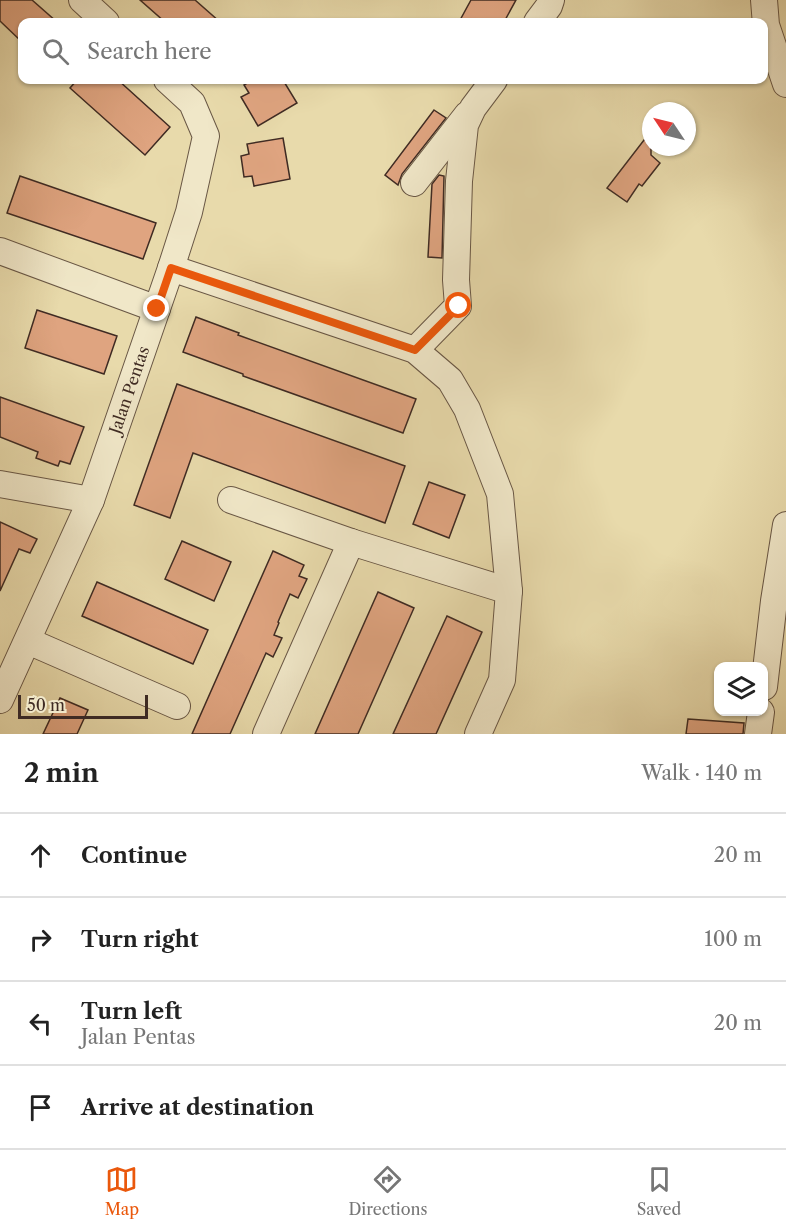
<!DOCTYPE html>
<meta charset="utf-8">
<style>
:root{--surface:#fff;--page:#f6f6f6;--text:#222;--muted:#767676;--line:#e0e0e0;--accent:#ea580c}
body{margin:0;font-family:"Libre Caslon Text",serif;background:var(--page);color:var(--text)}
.controls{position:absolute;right:18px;bottom:18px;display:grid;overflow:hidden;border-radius:12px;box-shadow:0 2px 4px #0004}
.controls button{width:54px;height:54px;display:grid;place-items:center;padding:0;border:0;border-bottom:2px solid var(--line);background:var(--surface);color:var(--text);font:30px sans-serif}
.compass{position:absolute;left:642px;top:102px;width:54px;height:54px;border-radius:50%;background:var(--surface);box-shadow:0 2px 4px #0004;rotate:305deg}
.scale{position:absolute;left:18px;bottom:15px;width:130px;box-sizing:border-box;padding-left:6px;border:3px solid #3f2b23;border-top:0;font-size:16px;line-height:21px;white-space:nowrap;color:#3f2b23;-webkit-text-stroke:4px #f0e7c8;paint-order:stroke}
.stop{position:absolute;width:18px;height:18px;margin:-14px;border:4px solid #ea580c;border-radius:50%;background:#fff}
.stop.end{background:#ea580c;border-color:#fff;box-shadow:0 2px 6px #0008}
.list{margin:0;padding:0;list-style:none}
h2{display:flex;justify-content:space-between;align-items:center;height:78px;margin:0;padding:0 24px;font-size:26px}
h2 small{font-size:20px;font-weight:400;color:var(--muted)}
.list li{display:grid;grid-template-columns:39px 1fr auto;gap:18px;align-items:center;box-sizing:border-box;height:84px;padding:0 24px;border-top:2px solid var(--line)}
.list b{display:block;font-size:22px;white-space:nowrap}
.list p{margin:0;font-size:20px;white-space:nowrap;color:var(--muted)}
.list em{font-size:20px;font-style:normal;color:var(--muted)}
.icon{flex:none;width:33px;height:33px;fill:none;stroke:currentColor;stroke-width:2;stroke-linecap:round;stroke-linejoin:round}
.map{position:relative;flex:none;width:786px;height:734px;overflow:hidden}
.search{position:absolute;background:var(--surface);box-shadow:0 2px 4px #0004;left:18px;right:18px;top:18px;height:66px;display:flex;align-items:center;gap:15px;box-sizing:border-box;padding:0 21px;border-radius:12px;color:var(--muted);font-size:22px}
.sheet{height:414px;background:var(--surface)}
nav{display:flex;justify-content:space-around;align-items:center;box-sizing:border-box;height:84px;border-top:2px solid var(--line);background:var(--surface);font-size:16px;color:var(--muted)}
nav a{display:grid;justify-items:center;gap:3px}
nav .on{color:var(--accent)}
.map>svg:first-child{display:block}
.building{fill:#dfa480;stroke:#3f2b23;stroke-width:1.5}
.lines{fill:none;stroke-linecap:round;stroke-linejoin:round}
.minor-casing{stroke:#695745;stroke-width:28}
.minor{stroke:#f0e7c8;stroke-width:26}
.route{stroke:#ea580c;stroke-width:8}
.labels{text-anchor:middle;stroke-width:6;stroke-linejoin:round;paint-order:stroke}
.street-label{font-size:16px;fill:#3f2b23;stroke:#f0e7c8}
</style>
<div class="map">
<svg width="786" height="734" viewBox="0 0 786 734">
<rect width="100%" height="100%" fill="#e8daab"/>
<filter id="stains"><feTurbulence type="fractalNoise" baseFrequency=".00333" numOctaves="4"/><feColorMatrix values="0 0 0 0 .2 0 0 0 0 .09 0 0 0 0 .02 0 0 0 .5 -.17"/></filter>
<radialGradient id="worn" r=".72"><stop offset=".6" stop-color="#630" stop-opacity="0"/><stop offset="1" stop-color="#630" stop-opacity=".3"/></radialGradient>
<g class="building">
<polygon points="0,0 32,0 57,22 22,22 22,42 0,21"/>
<polygon points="140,0 195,0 220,22 165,22"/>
<polygon points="471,0 516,0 504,22 459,22"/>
<polygon points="77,80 118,80 170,127 145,155 70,88"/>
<polygon points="252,80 283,80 297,103 258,126 241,97 249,93 244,85"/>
<polygon points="434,110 446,118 402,174 398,185 385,175"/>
<polygon points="651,131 651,155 660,163 642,186 639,184 627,202 607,188"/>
<polygon points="283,138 290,179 254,186 252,176 244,177 241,156 249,154 247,144"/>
<polygon points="439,175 444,176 442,258 428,257 432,184"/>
<polygon points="20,176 156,223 143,259 7,213"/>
<polygon points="37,310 117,336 104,374 25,348"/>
<polygon points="196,317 239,333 238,335 416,399 403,433 243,376 243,374 183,352"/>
<polygon points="177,384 405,466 385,523 193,453 170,518 134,505"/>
<polygon points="0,397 84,427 70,464 60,461 58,466 36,458 38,452 0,437"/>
<polygon points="429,482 465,495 449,538 413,524"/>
<polygon points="0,522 37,539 30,553 19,549 0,591"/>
<polygon points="182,541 231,562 214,601 165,579"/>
<polygon points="273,551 304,565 299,576 307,579 298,598 290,594 278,622 279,623 274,635 282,638 273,657 266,653 230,734 192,734"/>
<polygon points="97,582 208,630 193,664 82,616"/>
<polygon points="378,592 414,608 358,734 315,734"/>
<polygon points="447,616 482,632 436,734 393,734"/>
<polygon points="60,698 88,710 77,734 43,734"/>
<polygon points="688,719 744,723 743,734 686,734"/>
</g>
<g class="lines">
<defs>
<g id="minor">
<polyline points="82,0 106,22"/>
<polyline points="764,0 766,25 786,84"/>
<polyline points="537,22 549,6 551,0"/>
<polyline points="414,183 467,115"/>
<polyline points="0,251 157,309"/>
<polyline points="171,268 415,350 450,380 467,409 500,494 509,591 502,680 478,734"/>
<polyline points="415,350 458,306 456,280 459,181 465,125 473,108 494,80"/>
<polyline points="0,484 91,500"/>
<polyline points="231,500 351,542 509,591"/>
<polyline points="28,641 177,706"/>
<polyline points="764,687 774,601 786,525"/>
<polyline points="0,700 91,500 171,268 189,212 206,136 192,103 167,80"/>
<polyline points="266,734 351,542"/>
<polyline points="758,734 761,712"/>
</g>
</defs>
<use href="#minor" class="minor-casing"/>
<use href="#minor" class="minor"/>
</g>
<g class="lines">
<polyline class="route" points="157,309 171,268 415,350 459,306"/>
</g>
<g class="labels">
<g class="street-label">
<text transform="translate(129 390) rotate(-71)" y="6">Jalan Pentas</text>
</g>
</g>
<rect width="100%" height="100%" filter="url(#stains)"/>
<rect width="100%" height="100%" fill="url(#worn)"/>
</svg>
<div class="controls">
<button><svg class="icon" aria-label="layers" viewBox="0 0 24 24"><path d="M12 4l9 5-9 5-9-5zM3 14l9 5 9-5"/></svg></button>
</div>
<svg class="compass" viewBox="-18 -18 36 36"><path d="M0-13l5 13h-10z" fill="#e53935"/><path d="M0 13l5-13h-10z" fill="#767676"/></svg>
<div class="scale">50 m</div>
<div class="stop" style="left:459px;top:306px"></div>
<div class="stop end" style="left:157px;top:309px"></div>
<div class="search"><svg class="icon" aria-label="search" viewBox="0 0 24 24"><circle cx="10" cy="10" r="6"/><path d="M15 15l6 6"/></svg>Search here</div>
</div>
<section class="sheet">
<h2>2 min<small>Walk · 140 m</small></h2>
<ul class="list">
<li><svg class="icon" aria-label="ahead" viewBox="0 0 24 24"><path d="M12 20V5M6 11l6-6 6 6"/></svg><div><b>Continue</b></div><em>20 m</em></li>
<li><svg class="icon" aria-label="right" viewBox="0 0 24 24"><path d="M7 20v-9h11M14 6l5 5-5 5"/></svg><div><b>Turn right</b></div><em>100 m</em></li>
<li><svg class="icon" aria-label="left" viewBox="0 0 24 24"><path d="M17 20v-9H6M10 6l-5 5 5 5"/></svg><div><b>Turn left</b><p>Jalan Pentas</p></div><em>20 m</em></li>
<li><svg class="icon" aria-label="arrive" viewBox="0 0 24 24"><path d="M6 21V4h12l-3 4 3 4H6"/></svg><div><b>Arrive at destination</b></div></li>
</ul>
</section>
<nav>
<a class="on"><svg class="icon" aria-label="map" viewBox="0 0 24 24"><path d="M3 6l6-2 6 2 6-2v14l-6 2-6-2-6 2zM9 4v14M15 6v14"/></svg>Map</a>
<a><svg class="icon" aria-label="directions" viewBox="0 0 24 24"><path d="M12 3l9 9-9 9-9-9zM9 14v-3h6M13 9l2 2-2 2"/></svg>Directions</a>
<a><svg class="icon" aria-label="saved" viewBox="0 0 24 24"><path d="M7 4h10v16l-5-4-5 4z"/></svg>Saved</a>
</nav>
